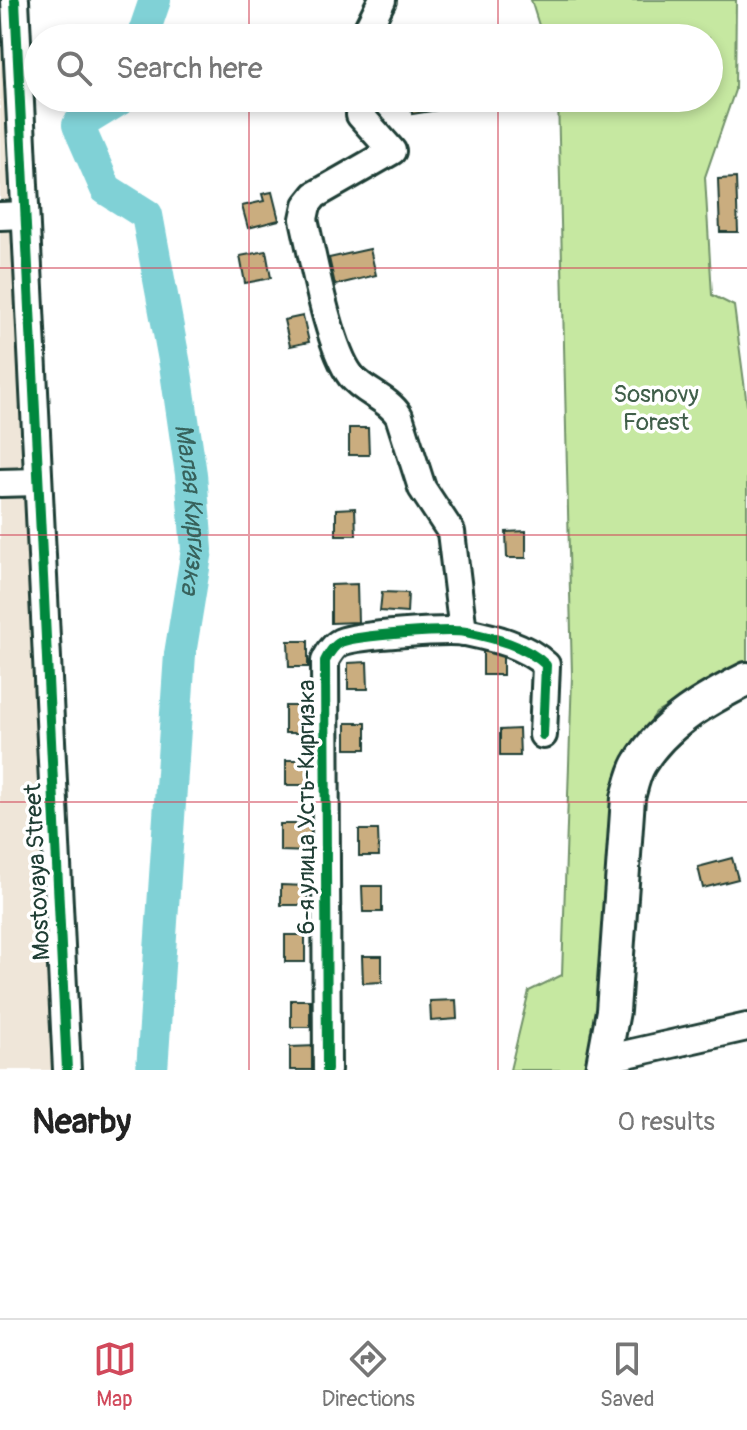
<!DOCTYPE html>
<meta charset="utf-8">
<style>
:root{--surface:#fff;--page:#f6f6f6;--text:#222;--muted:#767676;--line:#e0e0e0;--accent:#d1495b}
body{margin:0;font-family:Pangolin,sans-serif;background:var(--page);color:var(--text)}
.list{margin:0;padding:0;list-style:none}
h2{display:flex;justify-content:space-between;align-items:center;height:104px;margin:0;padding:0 32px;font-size:34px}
h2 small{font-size:26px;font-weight:400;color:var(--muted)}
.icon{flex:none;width:44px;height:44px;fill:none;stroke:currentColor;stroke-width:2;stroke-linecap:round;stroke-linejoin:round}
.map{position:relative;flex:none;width:747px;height:1070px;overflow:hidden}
.search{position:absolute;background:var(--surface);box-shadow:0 4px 12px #0003;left:24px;right:24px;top:24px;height:88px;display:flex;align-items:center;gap:20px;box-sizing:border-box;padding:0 28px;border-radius:44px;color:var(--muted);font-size:30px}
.sheet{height:248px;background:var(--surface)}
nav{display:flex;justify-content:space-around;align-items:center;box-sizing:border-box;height:112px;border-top:2px solid var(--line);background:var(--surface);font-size:22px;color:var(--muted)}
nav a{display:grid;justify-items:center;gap:4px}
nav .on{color:var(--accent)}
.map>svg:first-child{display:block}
.built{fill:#efe6d9}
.green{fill:#c6e8a1;stroke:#72926a;stroke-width:2}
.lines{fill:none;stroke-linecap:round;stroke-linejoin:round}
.river{stroke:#80d1d6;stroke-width:32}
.building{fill:#caad7f;stroke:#1f3d34;stroke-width:2}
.minor-casing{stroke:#1f3d34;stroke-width:32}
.major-casing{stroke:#1f3d34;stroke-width:38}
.minor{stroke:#fff;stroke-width:26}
.major{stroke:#fff;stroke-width:32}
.cycleway-casing{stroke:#fff;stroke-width:15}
.cycleway{stroke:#00873e;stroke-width:10}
.grid{fill:none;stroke:#d1495b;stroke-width:2;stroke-opacity:0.55}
.labels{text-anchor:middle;stroke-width:7;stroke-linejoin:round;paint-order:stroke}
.park-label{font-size:24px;fill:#405f4a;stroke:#fff}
.street-label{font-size:24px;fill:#1f3d34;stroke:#fff}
.water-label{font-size:26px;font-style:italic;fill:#37625c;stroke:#fff}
</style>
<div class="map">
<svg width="747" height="1070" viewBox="0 0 747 1070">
<rect width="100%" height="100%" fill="#fff"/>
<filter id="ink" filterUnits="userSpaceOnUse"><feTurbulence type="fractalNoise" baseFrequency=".0125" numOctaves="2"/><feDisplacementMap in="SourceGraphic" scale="16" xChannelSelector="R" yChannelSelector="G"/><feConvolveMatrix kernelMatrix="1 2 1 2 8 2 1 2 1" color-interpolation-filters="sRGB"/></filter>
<g filter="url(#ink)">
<polygon class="built" points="0,23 29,483 58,1070 0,1070"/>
<polygon class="green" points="531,0 736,0 735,90 705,177 712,295 734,306 747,405 747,660 656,713 629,753 604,1012 590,1070 510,1070 529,991 562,975 572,675 558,98 709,98 709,38 543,38"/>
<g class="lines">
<g class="river">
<polyline points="142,38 155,0"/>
<path id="s1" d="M122 98 78 125 106 189 147 215 175 365 191 474 197 550 180 654 152 1070"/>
</g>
</g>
<g class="building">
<polygon points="410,98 436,98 438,110 412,114"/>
<polygon points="736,178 738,232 720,232 718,179"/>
<polygon points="272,192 279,220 248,228 242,206 264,201 262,194"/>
<polygon points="370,249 376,275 335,285 329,258"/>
<polygon points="266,251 271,278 245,283 240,256"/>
<polygon points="303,316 309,342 290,346 284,320"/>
<polygon points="349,428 368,428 369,455 349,455"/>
<polygon points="355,508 356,535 336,535 336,509"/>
<polygon points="526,531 526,558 507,558 506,532"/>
<polygon points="357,584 358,622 331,623 331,585"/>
<polygon points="382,592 408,593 407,613 380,611"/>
<polygon points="288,641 308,641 308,667 289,667"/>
<rect x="483" y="648" width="20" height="27"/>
<polygon points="367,662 368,689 348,689 348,663"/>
<rect x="285" y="706" width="19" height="27"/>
<rect x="346" y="723" width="20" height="26"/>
<polygon points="519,729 520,756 500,756 500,730"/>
<rect x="286" y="760" width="24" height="25"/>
<polygon points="280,824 311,824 311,852 280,851"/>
<polygon points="359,830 378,830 379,856 359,856"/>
<polygon points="732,858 738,879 703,888 698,867"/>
<polygon points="281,885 307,886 307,905 281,905"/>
<polygon points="362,886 382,886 382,912 363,912"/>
<rect x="285" y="935" width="20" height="27"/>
<polygon points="362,956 382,956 382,982 363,983"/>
<rect x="291" y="1000" width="19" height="27"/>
<polygon points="456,1000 457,1019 431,1021 430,1001"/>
<polygon points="316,1046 317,1070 290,1070 290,1047"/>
</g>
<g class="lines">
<defs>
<g id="minor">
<polyline points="15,0 67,1070"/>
<polyline points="366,38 367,30 382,0"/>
<path d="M361 98 360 115 392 151 315 195 307 205 304 219C313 258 329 348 351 376 365 393 388 398 399 416L422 488 451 532 463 632"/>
<polyline points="0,216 25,215"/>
<polyline points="0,483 38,482"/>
<polyline points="605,1059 747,1027"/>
<path d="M327 1070 325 661C329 653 333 646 341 642 358 635 447 629 466 632 494 638 525 645 546 665L543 735"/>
</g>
<path id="major" d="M602 1070 613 1011 628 798C631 787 634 772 640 763 664 723 707 699 747 679"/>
</defs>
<use href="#minor" class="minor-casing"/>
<use href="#major" class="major-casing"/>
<use href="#minor" class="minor"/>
<use href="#major" class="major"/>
<defs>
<g id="cycleway">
<polyline points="15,0 67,1070"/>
<path d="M327 1070 325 661C329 653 333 646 341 642 358 635 447 629 466 632 494 638 525 645 546 665L543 735"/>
</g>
</defs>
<use href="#cycleway" class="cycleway-casing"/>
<use href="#cycleway" class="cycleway"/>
</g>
</g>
<path class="grid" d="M249 0V38M498 0V38M249 98V1070M498 98V1070M0 268H747M0 535H747M0 802H747"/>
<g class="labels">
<g class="park-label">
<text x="656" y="402">Sosnovy<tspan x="656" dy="28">Forest</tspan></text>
</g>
<g class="street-label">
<text transform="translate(306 807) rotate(-90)" y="8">6-я улица Усть-Киргизка</text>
<text transform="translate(37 872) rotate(-93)" y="8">Mostovaya Street</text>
</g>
<g class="water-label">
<text dy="9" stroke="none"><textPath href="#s1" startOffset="468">Малая Киргизка</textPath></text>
</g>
</g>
</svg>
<div class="search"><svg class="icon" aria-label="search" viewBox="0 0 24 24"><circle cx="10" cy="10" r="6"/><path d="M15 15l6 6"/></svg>Search here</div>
</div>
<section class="sheet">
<h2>Nearby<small>0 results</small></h2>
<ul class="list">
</ul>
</section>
<nav>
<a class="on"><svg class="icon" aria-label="map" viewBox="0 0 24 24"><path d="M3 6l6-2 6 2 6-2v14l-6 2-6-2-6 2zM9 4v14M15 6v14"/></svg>Map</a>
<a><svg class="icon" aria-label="directions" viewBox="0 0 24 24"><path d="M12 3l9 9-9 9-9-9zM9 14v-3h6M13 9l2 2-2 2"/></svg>Directions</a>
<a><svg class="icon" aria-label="saved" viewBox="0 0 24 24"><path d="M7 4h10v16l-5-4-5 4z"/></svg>Saved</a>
</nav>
